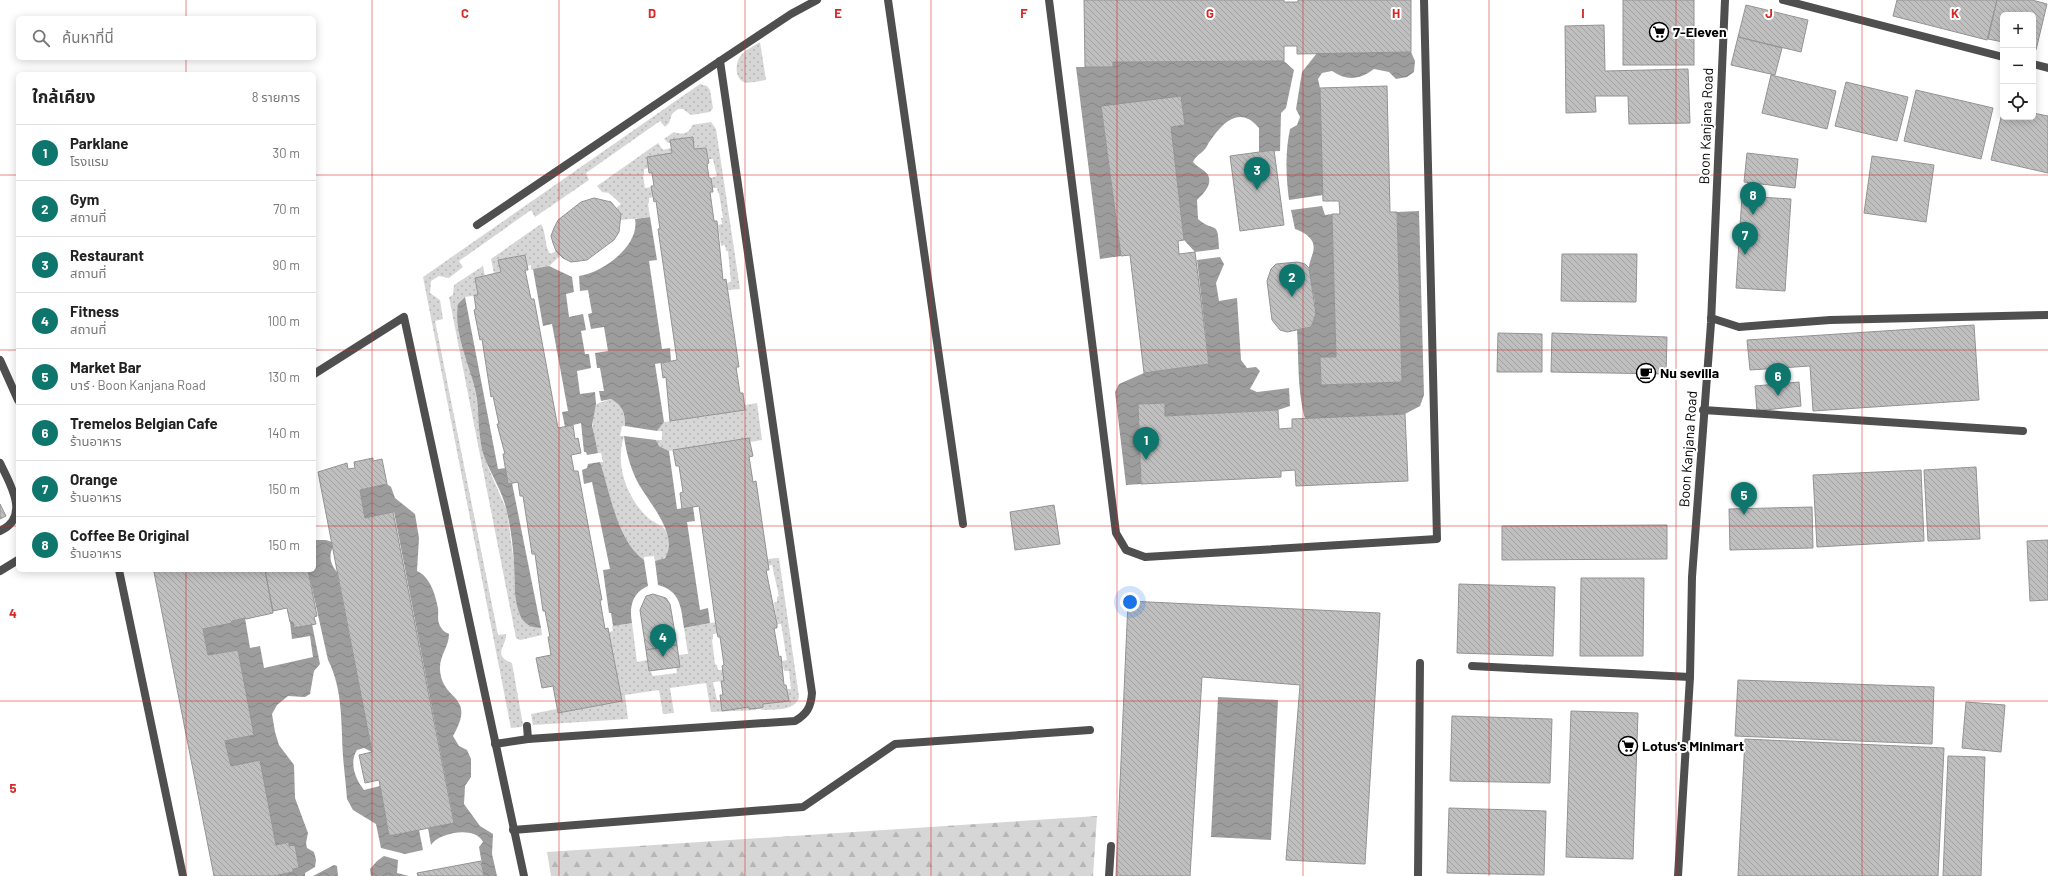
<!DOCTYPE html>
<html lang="th">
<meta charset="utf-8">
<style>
:root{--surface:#fff;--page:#f2f2f2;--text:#222;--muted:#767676;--line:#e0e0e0;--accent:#0f766e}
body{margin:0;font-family:Barlow,"Noto Sans Thai",sans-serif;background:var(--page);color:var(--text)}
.controls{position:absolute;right:12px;top:12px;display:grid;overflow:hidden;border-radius:6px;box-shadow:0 2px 10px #0003}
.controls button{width:36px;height:36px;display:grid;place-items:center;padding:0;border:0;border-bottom:1px solid var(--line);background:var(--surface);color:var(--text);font:20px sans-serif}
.you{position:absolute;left:1130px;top:602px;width:14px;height:14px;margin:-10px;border:3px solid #fff;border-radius:50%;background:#1a73e8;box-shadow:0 0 0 6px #1a73e833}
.badge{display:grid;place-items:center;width:26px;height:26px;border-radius:50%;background:var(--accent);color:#fff;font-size:13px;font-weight:700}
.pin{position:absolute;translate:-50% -33px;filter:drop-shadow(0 1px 2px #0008)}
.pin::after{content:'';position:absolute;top:21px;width:14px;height:12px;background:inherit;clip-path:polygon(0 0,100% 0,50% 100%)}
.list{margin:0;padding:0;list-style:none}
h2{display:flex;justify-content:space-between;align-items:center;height:52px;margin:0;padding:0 16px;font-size:17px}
h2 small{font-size:13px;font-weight:400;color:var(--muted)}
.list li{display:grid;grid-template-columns:26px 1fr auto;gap:12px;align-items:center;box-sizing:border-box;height:56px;padding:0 16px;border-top:1px solid var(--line)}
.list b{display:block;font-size:15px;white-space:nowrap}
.list p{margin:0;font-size:13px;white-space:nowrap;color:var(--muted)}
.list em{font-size:13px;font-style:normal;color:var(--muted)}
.icon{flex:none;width:22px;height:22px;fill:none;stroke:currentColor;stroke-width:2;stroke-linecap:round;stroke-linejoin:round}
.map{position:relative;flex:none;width:2048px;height:876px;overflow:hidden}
.search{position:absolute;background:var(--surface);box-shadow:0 2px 10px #0003;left:16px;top:16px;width:300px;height:44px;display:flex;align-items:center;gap:10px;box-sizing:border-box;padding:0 14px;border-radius:6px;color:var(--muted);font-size:15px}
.panel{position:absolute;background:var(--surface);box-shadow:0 2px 10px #0003;left:16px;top:72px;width:300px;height:500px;border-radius:6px}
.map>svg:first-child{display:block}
.grass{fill:url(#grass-dots)}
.forest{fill:url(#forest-firs)}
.water{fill:url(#water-waves)}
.building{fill:url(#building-back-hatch);stroke:#939393}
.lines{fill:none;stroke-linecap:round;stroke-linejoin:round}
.service{stroke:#4f4f4f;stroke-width:8}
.minor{stroke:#4f4f4f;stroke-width:8}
.tertiary{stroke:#4f4f4f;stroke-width:8}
.grid{fill:none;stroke:#d62828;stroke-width:1;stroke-opacity:0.55}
.labels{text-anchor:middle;stroke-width:4;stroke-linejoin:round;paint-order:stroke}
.poi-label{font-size:14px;font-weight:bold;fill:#000;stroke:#fff;text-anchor:start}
.street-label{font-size:14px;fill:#000;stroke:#fff}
.grid-label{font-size:13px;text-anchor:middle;font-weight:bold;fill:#d62828;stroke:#fff;stroke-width:4;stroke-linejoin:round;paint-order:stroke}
</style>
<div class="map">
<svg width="2048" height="876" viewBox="0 0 2048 876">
<defs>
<pattern id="grass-dots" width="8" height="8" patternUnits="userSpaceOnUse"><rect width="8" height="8" fill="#d6d6d6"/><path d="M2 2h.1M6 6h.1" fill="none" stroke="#b6b6b6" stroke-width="1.8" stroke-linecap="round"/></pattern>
<pattern id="forest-firs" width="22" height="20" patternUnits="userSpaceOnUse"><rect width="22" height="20" fill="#d6d6d6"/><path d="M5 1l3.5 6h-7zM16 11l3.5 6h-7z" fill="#b6b6b6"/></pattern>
<pattern id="water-waves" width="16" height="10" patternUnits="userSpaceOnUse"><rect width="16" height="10" fill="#9d9d9d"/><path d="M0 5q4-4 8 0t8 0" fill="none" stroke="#858585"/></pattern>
<pattern id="building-back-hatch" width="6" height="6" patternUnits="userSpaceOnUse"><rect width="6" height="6" fill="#bfbfbf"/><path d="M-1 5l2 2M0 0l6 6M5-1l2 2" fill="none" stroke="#a2a2a2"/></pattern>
</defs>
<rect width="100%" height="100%" fill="#fff"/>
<g class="grass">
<path d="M760 42 766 80C760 81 749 84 744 82 734 78 735 61 742 54 747 49 754 46 760 42Z"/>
<path d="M700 84 707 86 710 90 713 108 710 112 691 115 683 109H678L672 114 669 123 665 127 660 121 586 173 589 180 535 217 531 210 459 261 463 267 449 278 439 276 431 281 430 293 440 300 443 319 435 321 498 635 506 634C507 646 491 655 512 663L523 725 521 727 511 728 423 277Z"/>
<path d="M711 122 716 129 740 289 728 290 727 283 731 282 728 251H726L725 245 721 246 718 225 722 224 721 218H723L719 193H718L717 188H712L711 178 717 176 713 159H709L706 148 694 149 692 137 670 140V143H668L664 139 674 132C681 135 690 134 692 125Z"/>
<polygon points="658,143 663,150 671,148 672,153 647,157 649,168 644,169 644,175 643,175 645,188 652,187 653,197 649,198 649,203 648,204 650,217 621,220 621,214 616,208 621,204 609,193 602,192 597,186"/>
<path d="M541 224C547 234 544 245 550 254L556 251 560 256 549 266 531 270V265L526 266 525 255 498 260 501 272 494 274 491 259Z"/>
<polygon points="483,266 485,276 475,278 478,295 465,297 469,365 477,400 480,439 488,467 507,511 514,563 514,585 532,627 541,628 542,635 520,640 516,638 449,297 453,295 454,285"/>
<path d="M611 399C623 406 625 413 625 426H622L620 436H624C615 465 626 496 647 517 652 522 663 525 666 531 674 544 671 559 655 561L654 556 644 557V560C617 541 609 492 600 462H603L601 453H598C594 437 589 421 596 404Z"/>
<polygon points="757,403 762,440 750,442 749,438 669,451 659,446 656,440 662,440 662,431 657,431 664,422 745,410 745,405"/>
<path d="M779 558 799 697C795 712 774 709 761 710L763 704 788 701 787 689H791L789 671H784L782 661 787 660C785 649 783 634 781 624H777L774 602H777V597L779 596 772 565 768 566 767 559Z"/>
<polygon points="716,622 717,633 713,634 713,639 712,640 715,664 717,665 718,670 723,670 724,681 713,682 717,700 756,708 756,710 711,712 706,683 670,688 674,713 663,714 659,690 625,695 628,719 533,725 531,714 557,709 558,713 622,701 609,632 613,631 612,626 632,623 637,662 647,660 649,671 651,672 653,676 677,673 676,667 680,666 678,655 688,654 684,628"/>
</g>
<polygon class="forest" points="1097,816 1093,876 551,876 547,852"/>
<g class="water">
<path d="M1411 52 1415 61 1414 72 1407 77 1396 79 1389 72 1374 69C1359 80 1347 81 1332 71L1322 73 1318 79 1320 88 1323 195 1289 200C1286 176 1285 152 1290 129L1297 125 1300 117 1296 109 1302 72 1317 53Z"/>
<path d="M1284 61 1294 70 1286 108 1281 113 1280 151 1259 152V128C1240 105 1223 122 1210 141 1208 143 1207 147 1205 149 1201 154 1196 155 1193 162 1197 167 1205 170 1208 175 1213 185 1203 194 1197 200L1198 219C1215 234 1218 218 1219 249L1195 252 1184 240 1171 127 1185 125 1101 107 1121 256 1100 259 1076 67H1113V62Z"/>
<path d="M1322 206 1325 215 1332 214 1336 357H1320L1321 385 1402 382 1397 212 1419 211 1424 395 1420 406 1405 414 1305 419C1297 390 1299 360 1297 330L1311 327C1321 308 1310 288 1309 268 1309 259 1317 250 1312 241 1309 235 1301 231 1295 229L1291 210Z"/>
<path d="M650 217 657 260 649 261 662 349 670 348 671 361 655 364 664 422 657 431 625 426C625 413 623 406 611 399L601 401 599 391H604L600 368H597L595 353 608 351 604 327 591 329 588 314 592 313 588 290 580 291 579 276C602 273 640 246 635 219Z"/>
<polygon points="1220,257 1224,264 1216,283 1219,301 1237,298 1241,360 1247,368 1256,367 1260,371 1250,389 1257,392 1289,388 1290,406 1278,410 1165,416 1165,403 1138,404 1141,484 1126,485 1115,392 1119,384 1144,373 1209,364 1197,260"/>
<polygon points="549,266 572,277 574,292 566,294 569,317 583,314 586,330 581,331 585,354 589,354 591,368 577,371 580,394 595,392 596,404 592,425 598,453 587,455 586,452 584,452 581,423 565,427 562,412 568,411 552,324 543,326 533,269"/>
<path d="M465 297 498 469 506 468 512 483 541 628C533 628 525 625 521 617 513 600 515 581 514 563 513 546 511 529 507 512 503 492 491 475 484 456 478 437 479 418 477 399 472 367 453 336 458 304Z"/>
<path d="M624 436 656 440 659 446 669 451 677 509 693 507 695 521 687 522 700 610 708 608 710 623 684 628C681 608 681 591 658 585L655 561 665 558C680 535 648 502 637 481 630 466 626 452 624 436Z"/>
<path d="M600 462C610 492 617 541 644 560L648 586C632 593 629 607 632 623L613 626 611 613H609L603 570 610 569 592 482 584 484 582 470 587 468 588 464Z"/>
<path d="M387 484 391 487 395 498 415 514 419 538 417 571C430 577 435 593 438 608 439 615 436 622 442 629 443 631 447 633 449 634 449 647 439 656 440 670 442 702 477 694 453 736L459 746 467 750 471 759V777L465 786 464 804 480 826 493 834 492 854 497 876H484L479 847 483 842C475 825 438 833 431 845L428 828 454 822 394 512 365 518 360 490Z"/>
<path d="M314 540H326L332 542 333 547C328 556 331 565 337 572L372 752 364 748 357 750C349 762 355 779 364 790L380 786 389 836 419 830 423 850 405 854 381 848 376 824 353 810 347 799C346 784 344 770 343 756 341 724 343 689 328 660L308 570H314Z"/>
<polygon points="245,618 250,648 260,646 264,668 313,657 310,636 292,639 290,622 312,624 320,664 314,671 310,694 305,697 288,696 277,705 272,714 275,732 279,745 294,765 295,798 308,833 306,843 307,848 314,852 316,860 315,867 305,873 305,876 273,876 293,872 293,869 299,868 295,845 289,846 288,842 276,845 260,761 231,766 225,741 254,735 238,650 208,655 203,629"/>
<polygon points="1218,697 1278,700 1271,840 1211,837"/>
<polygon points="384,856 398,860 397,873 409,876 371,876 370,869 377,861"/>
<polygon points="334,865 337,866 338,876 313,876"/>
</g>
<g class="building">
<polygon points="1084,0 1284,0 1284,2 1298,2 1298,0 1411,0 1411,52 1297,54 1297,46 1284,46 1284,61 1113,62 1113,67 1085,67"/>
<rect x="1623" y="0" width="71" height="65"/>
<polygon points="1897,0 1997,0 1987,40 1893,16"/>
<polygon points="1997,0 2032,0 2047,4 2036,50 2033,49 2033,15 2003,15 2003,42 1988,39"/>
<polygon points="1746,5 1808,20 1801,52 1738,37"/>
<polygon points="1604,25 1605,71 1688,69 1690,123 1629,124 1628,96 1595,96 1596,112 1566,113 1565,26"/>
<polygon points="1738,37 1782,48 1775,75 1731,65"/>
<polygon points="1771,75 1836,91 1827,129 1762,113"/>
<polygon points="1846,82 1908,97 1897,141 1835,126"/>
<polygon points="1387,86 1390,212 1397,212 1402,382 1321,385 1320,357 1336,357 1332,214 1340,214 1339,201 1323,201 1320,88"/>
<polygon points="1916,90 1993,108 1981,159 1904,141"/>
<polygon points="1181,96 1185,125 1171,127 1184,240 1178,241 1179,254 1195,252 1209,364 1144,373 1130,255 1121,256 1101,106"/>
<polygon points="2003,109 2003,117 2033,117 2033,113 2048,116 2048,173 1991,160"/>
<polygon points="693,137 694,149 706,148 709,163 707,164 709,178 711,178 713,192 710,192 714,221 717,221 723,280 726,279 739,367 736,367 740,393 743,393 745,410 670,421 666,377 663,378 661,363 677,360 658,229 660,229 656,201 654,202 651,186 654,186 652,173 649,173 647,157 672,153 670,140"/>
<polygon points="1274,150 1284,225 1240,231 1230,156"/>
<polygon points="1747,153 1798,159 1795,188 1744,182"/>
<polygon points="1872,156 1934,165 1926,222 1864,213"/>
<polygon points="1742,196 1791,199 1785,291 1736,288"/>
<polygon points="594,198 611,202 621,214 619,232 614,240 587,260 571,262 563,258 556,251 553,243 551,236 554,228 558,220 581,202"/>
<polygon points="1562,254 1637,254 1636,302 1561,301"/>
<polygon points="525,255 528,270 525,270 531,299 534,299 558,428 573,425 575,439 578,438 581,453 571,455 574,471 578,471 602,600 600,600 605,629 608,628 622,701 558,713 553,686 542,688 536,658 551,655 548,637 550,637 545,611 543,611 535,554 532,554 523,496 520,496 518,482 508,484 503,454 505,454 497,424 499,424 493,396 491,397 482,339 480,340 474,310 476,309 474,295 478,295 475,278 501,272 498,260"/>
<polygon points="1298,262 1305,264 1309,268 1316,314 1311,327 1287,332 1280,330 1272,320 1267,281 1271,269 1276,264"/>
<polygon points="1974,325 1979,400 1813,411 1810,366 1750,370 1747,340"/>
<polygon points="1498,333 1542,334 1542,372 1497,372"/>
<polygon points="1552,333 1667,337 1666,374 1551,372"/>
<polygon points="1799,382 1801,406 1757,411 1755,386"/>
<polygon points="1165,403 1165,416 1278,410 1279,429 1292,428 1292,419 1405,414 1408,481 1296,486 1295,470 1281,471 1281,477 1141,484 1138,404"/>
<polygon points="749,438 753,456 749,457 751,469 753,482 756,481 769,570 766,570 777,624 777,628 774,628 779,657 781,656 784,685 786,685 789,701 763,704 763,707 761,708 749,709 749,707 722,711 720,695 723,695 721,681 724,681 722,666 724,665 720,637 718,637 717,633 699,506 682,509 680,493 683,492 679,466 676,466 673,450"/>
<polygon points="373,458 373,461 382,459 387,484 360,490 365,518 393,512 454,823 389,836 379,780 365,783 359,755 372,752 318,472 347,463 348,469 355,468 354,462"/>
<polygon points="1976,467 1980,539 1928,541 1924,470"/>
<polygon points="1921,470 1924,541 1817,547 1813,475"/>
<polygon points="0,504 6,516 0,519"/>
<polygon points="1054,505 1060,544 1015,550 1010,512"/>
<polygon points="1812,507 1813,548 1730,550 1729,509"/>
<polygon points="1667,525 1667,559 1502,560 1502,526"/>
<polygon points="2048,540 2048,600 2030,601 2027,541"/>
<polygon points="166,570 265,570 273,613 246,619 245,618 232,621 232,623 203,629 208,655 238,650 254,735 225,741 231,766 260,760 276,845 289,842 289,846 295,845 299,868 293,869 293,872 273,876 214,876 154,572"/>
<polygon points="265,570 308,570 317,616 314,617 316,624 294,628 293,622 290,622 287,608 273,611"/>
<polygon points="1581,578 1644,578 1643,656 1580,656"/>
<polygon points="1459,584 1555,587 1553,656 1457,653"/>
<polygon points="653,594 666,598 670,604 677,645 646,650 640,610 646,596"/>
<polygon points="1128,601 1380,613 1365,864 1286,860 1300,685 1202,677 1190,876 1116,876"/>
<polygon points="677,645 680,667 649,671 646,650"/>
<polygon points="1738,680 1934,687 1932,744 1735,736"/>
<polygon points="1966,702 2005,705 2001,752 1962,748"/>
<polygon points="1571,711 1638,713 1633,859 1566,857"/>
<polygon points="1452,716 1552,719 1550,783 1450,781"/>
<polygon points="1745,739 1944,748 1938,876 1738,876"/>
<polygon points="1948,756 1985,757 1981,876 1943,876"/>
<polygon points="1449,808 1546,811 1544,875 1447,873"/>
<polygon points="481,861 484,876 418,876 417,873"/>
</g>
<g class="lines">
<g class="service">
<polyline points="1049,0 1116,533 1126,550 1145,557 1437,539 1424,0"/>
<polyline points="1711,318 1739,327 1830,320 2048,315"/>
<polyline points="0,360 18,400"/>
<polyline points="1703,410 2023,431"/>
<path d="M0 463C10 484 31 517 0 531"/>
<polyline points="119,570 183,876"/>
<path d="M527 726 528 739 795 721C807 714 811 707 812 693L720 61"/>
<polyline points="495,744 528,739"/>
<polyline points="513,830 803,807 895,744 1090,730"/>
<polyline points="1109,876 1111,846"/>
<polyline points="1418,876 1420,663"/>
</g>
<g class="minor">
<polyline points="888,0 963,524"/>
<polyline points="1783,0 2003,57"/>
<polyline points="2033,64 2048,68"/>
<polyline points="477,225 720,61 791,14 817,0"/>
<polyline points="314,374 404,317 524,876"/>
<polyline points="0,571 18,560"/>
<polyline points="1472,666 1690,677"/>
</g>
<polyline class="tertiary" points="1678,876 1690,677 1692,577 1711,323 1725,0"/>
</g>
<path class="grid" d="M186 0V18M372 0V876M559 0V876M745 0V876M931 0V876M1117 0V876M1303 0V876M1489 0V876M1676 0V876M1862 0V876M186 58V74M0 175H18M314 175H2048M0 350H18M314 350H2048M0 526H18M314 526H2048M186 570V876M0 701H2048"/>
<defs>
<symbol id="supermarket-ring" viewBox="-11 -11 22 22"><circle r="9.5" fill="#fff" stroke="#000" stroke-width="1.5"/><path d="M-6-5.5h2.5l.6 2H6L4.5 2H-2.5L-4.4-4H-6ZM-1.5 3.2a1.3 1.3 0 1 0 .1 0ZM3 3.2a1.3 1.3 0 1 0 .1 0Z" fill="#000"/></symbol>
<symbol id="cafe-ring" viewBox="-11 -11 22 22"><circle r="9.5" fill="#fff" stroke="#000" stroke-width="1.5"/><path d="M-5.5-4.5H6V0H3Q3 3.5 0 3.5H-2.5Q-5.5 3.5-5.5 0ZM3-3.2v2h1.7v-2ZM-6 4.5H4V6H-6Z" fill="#000"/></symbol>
</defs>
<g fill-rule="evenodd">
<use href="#supermarket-ring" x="1648" y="21" width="22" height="22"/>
<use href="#cafe-ring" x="1635" y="362" width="22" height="22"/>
<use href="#supermarket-ring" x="1617" y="735" width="22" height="22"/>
</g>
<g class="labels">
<g class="poi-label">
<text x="1673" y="37">7-Eleven</text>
<text x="1660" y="378">Nu sevilla</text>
<text x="1642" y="751">Lotus's Minimart</text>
</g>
<g class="street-label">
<text transform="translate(1706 126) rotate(-88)" y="5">Boon Kanjana Road</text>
<text transform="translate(1688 449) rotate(-86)" y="5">Boon Kanjana Road</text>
</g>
</g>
<g class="grid-label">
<text x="465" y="18">C</text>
<text x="652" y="18">D</text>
<text x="838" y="18">E</text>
<text x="1024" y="18">F</text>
<text x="1210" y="18">G</text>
<text x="1396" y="18">H</text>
<text x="1583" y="18">I</text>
<text x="1769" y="18">J</text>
<text x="1955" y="18">K</text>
<text x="13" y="618">4</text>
<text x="13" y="793">5</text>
</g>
</svg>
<div class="controls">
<button>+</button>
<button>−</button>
<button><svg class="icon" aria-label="locate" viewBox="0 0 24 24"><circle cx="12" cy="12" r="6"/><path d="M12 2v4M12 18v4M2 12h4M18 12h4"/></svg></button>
</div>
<div class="you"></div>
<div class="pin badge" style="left:1146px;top:460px">1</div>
<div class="pin badge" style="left:1292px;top:297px">2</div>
<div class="pin badge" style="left:1257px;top:190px">3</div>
<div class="pin badge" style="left:663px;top:657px">4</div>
<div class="pin badge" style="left:1744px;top:515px">5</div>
<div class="pin badge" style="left:1778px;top:396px">6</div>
<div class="pin badge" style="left:1745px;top:255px">7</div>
<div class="pin badge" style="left:1753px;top:215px">8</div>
<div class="search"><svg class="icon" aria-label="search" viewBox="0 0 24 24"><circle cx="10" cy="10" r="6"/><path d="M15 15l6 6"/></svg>ค้นหาที่นี่</div>
<section class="panel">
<h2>ใกล้เคียง<small>8 รายการ</small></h2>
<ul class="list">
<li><span class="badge">1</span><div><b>Parklane</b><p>โรงแรม</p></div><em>30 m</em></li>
<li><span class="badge">2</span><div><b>Gym</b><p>สถานที่</p></div><em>70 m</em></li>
<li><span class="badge">3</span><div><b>Restaurant</b><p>สถานที่</p></div><em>90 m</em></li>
<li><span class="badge">4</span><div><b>Fitness</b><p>สถานที่</p></div><em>100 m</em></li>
<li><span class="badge">5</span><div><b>Market Bar</b><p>บาร์ · Boon Kanjana Road</p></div><em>130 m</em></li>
<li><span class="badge">6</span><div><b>Tremelos Belgian Cafe</b><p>ร้านอาหาร</p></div><em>140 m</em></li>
<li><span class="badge">7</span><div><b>Orange</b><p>ร้านอาหาร</p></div><em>150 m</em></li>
<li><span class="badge">8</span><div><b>Coffee Be Original</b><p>ร้านอาหาร</p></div><em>150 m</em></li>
</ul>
</section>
</div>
